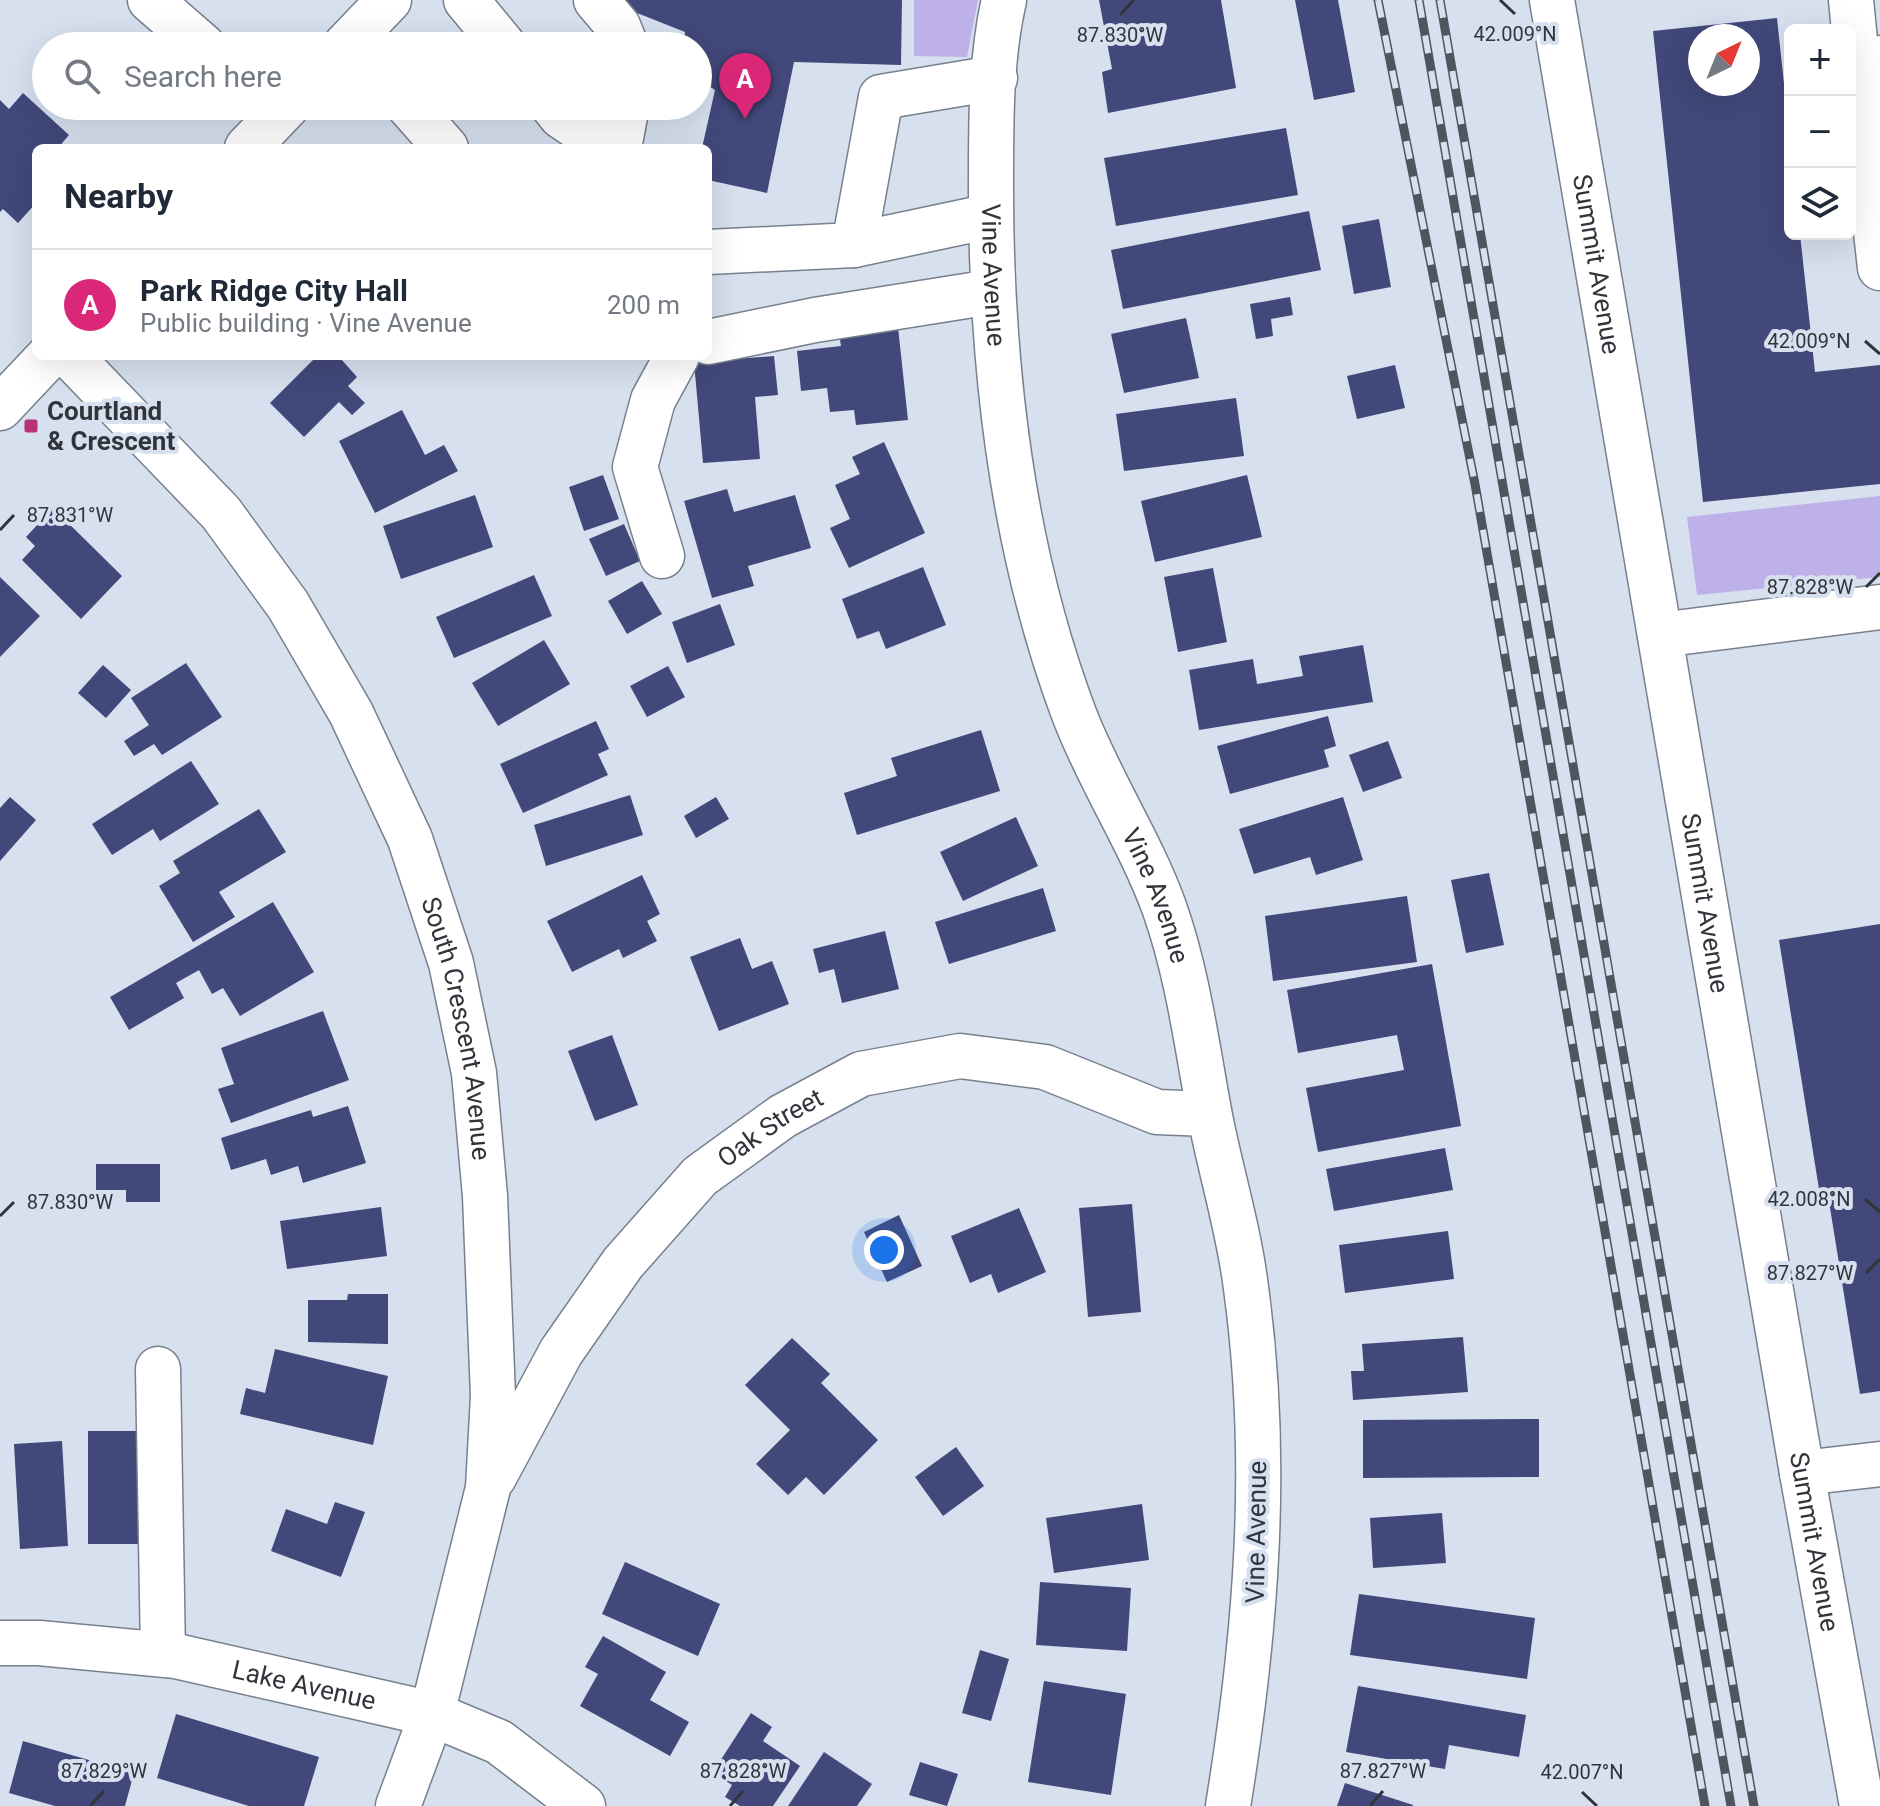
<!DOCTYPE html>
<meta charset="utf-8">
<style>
:root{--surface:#fff;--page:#f6f6f7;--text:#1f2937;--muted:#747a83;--line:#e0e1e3;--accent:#db2777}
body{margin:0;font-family:Roboto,sans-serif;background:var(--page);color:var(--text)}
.controls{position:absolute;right:24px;top:24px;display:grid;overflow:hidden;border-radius:12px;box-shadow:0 8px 32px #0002}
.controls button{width:72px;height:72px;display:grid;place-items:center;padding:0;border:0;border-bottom:2px solid var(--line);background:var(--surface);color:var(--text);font:40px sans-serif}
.compass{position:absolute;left:1688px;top:24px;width:72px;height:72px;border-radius:50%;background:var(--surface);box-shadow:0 8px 32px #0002;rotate:43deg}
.you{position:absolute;left:884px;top:1250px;width:28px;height:28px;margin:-20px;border:6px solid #fff;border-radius:50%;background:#1a73e8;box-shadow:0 0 0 12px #1a73e833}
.badge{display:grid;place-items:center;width:52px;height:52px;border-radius:50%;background:var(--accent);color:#fff;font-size:26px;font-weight:700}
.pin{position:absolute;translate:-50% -66px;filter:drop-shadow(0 2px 4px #0008)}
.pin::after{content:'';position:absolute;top:42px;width:28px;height:24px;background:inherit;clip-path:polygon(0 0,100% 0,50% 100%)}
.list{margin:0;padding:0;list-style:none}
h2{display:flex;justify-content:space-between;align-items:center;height:104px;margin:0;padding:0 32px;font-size:34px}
h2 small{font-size:26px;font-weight:400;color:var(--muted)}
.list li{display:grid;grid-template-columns:52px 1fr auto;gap:24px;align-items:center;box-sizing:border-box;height:112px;padding:0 32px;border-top:2px solid var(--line)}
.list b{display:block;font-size:30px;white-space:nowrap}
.list p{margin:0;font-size:26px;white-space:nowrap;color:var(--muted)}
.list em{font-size:26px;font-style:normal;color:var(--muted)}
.icon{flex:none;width:44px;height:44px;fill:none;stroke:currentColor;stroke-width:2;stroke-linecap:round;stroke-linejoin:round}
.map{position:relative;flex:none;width:1880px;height:1806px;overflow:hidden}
.search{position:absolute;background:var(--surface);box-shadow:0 8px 32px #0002;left:32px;top:32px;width:680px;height:88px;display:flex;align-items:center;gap:20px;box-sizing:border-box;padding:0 28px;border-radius:44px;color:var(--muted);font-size:30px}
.panel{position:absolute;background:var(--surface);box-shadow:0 8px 32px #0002;left:32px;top:144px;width:680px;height:216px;border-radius:12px}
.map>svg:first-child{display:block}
.green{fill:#beb0e8}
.building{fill:#42487a;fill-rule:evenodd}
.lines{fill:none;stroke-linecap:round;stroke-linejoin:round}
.minor-casing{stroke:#77808d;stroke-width:47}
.minor{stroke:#fff;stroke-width:44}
.rail-casing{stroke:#4f555c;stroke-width:9}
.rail{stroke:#d6e0ef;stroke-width:6;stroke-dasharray:18;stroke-linecap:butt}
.ticks{fill:none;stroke:#31353b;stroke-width:3}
.poi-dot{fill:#b63176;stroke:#d6e0ef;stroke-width:3}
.labels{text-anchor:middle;stroke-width:8;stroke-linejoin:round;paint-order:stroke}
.street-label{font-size:26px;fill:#31353b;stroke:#d6e0ef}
.poi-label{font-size:26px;font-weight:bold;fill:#31353b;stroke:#d6e0ef;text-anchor:start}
.ticks-label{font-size:20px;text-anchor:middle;fill:#31353b;stroke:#d6e0ef;stroke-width:8;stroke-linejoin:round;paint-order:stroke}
</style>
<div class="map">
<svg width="1880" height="1806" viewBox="0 0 1880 1806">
<rect width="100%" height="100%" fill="#d6e0ef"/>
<g class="green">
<polygon points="914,0 978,0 967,57 914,56"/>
<polygon points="1880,496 1880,577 1697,595 1687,517"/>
</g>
<g class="building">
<polygon points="625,0 902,0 901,65 794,62 767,193 708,180 708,148 702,148 715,90 698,79 698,46 684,46 685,32 622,7"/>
<polygon points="1099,0 1221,0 1236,88 1108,113 1102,72 1112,69"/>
<polygon points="1295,0 1338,0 1355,92 1314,100"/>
<path d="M1777 18 1790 140V234H1800L1815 372 1880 365V484L1703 502 1653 31ZM1700 36H1748V84H1700Z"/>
<polygon points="23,93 69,135 58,148 36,148 36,203 18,223 3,209 0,212 0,100 9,109"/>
<polygon points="1286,128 1298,195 1116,226 1104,158"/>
<polygon points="1309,211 1321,270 1123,309 1111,250"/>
<polygon points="1379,219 1391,287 1354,294 1342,226"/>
<polygon points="1290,297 1293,315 1271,319 1273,336 1256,339 1250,304"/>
<polygon points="1186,318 1199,378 1124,393 1111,334"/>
<polygon points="898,327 908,420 856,425 854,410 830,412 827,388 801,391 797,351 841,346 839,334"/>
<polygon points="311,356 344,356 341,359 357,377 348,386 365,403 352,415 339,402 304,437 270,403 314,359"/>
<polygon points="774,356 778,395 755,397 760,459 703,463 694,362"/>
<polygon points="1395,365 1405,408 1357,419 1347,376"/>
<polygon points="1236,398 1244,456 1124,471 1116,414"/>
<polygon points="402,410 425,455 444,445 458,471 375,513 339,441"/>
<polygon points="884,442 925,533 849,568 830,528 850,519 835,485 860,474 852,457"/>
<polygon points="603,475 619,519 584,531 569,487"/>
<polygon points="1247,475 1262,537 1155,562 1141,501"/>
<polygon points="727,489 734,512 795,495 811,548 748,566 754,586 712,598 684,501"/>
<polygon points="475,495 493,547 401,579 383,526"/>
<polygon points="53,508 122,576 81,619 22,560 35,546 26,537"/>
<polygon points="624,524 640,561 606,576 589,539"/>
<polygon points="923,567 946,625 886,649 879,631 857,639 842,599"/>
<polygon points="1213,568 1227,642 1178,652 1164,577"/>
<polygon points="534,575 552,616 454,658 436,617"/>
<polygon points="0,577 40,616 0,657"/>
<polygon points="642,581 662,614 627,634 608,601"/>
<polygon points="720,604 735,645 687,663 672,622"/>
<polygon points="544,640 570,684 498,726 472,683"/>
<polygon points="1363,645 1373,702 1199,730 1189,670 1253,659 1257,684 1303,676 1299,656"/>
<polygon points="186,663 222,717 162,755 154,744 134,756 124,741 149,725 131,698"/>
<polygon points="103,665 131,690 106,718 78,693"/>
<polygon points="668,666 685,697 647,717 630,686"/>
<polygon points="1328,716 1336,746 1324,750 1329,767 1230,794 1217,746"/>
<polygon points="596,721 609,749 598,754 608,775 523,813 500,764"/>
<polygon points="981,730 1000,791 857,835 844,793 897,776 891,758"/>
<polygon points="1388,741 1402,778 1363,792 1349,755"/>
<polygon points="191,761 219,804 160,841 153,829 112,855 92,824"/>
<polygon points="630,795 643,835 546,866 534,825"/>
<polygon points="10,797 36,820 0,861 0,808"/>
<polygon points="716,797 729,819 696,838 684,816"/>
<polygon points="1343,797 1363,860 1316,875 1310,857 1254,874 1239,829"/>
<polygon points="259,809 286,852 219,892 235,917 193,942 159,886 180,873 173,861"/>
<polygon points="1016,817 1038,866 963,901 940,852"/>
<polygon points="1489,873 1504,945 1466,953 1451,880"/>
<polygon points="642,875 660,914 647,921 657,941 623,958 619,949 572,972 547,921"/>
<polygon points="1043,888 1056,931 949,964 935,922"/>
<polygon points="1407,896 1417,962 1273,981 1265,916"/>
<polygon points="273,902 314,972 240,1016 223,988 212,994 199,970 176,983 184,998 129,1030 110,997"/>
<polygon points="1880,924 1880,1391 1860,1394 1827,1189 1819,1189 1779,940"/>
<polygon points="885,931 899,989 842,1003 834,969 819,973 813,949"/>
<polygon points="740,938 752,969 772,961 789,1004 719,1031 690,957"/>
<polygon points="1432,964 1461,1126 1318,1152 1306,1088 1404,1070 1397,1035 1298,1053 1287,990"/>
<polygon points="323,1011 349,1080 231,1123 218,1089 234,1084 221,1048"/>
<polygon points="612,1035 638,1105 595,1121 568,1051"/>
<polygon points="348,1106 366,1163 303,1183 298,1166 271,1175 266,1159 231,1170 221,1138 311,1110 313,1117"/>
<polygon points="1445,1148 1453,1190 1334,1211 1326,1169"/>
<polygon points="96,1164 160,1164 160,1202 126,1202 126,1190 96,1190"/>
<polygon points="1132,1204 1141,1312 1088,1317 1079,1208"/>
<polygon points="381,1207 387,1256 287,1269 280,1221"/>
<polygon points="1019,1208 1046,1272 998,1293 991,1274 970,1283 951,1236"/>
<polygon points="899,1215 922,1266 887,1282 864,1232"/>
<polygon points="1448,1231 1454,1279 1345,1293 1339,1245"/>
<polygon points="348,1294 388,1294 388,1344 308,1342 308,1300 347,1300"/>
<polygon points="1463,1337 1468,1392 1353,1400 1351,1371 1364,1371 1362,1344"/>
<polygon points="792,1338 830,1374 821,1383 878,1440 824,1495 806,1477 788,1495 756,1464 790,1430 745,1385"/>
<polygon points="275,1349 388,1376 373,1445 240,1414 246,1388 265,1393"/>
<polygon points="1539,1419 1539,1477 1363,1478 1363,1420"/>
<polygon points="88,1431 138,1431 156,1544 88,1544"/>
<polygon points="62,1441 68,1546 20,1549 14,1444"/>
<polygon points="956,1447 984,1486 943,1516 915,1477"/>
<polygon points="335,1502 365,1512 341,1577 271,1551 286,1509 327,1524"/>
<polygon points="1142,1504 1149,1560 1054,1573 1046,1518"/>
<polygon points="1442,1513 1446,1563 1373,1568 1370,1518"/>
<polygon points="625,1562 720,1604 698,1656 602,1614"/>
<polygon points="1040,1582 1131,1588 1127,1651 1036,1645"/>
<polygon points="1359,1594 1535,1618 1527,1679 1350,1655"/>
<polygon points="603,1636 666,1672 650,1700 689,1722 670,1756 580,1706 598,1674 585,1667"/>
<polygon points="980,1650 1009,1659 991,1721 962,1713"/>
<polygon points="1044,1681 1126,1694 1111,1795 1028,1782"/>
<polygon points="1358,1686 1526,1715 1519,1757 1449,1745 1445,1769 1346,1752"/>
<polygon points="751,1713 772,1727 763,1741 800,1766 773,1806 740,1806 725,1797 732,1785 713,1772"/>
<polygon points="176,1714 319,1757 304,1806 249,1806 157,1778"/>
<polygon points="23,1741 134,1773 125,1806 55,1806 9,1793"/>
<polygon points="824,1752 872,1784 857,1806 788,1806"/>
<polygon points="920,1762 958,1774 947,1806 909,1795"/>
<polygon points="1345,1783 1413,1805 1413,1806 1337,1806"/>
</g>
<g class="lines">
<defs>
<g id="minor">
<polyline points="150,0 203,46"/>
<polyline points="466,0 504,46"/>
<polyline points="596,0 618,26 626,46"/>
<path id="s1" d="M1004 0C991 56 991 118 991 176 990 356 1010 544 1074 714 1099 780 1140 841 1164 907 1188 974 1197 1047 1210 1116 1221 1173 1239 1230 1246 1288 1270 1462 1256 1635 1228 1806"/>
<path id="s2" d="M1552 0 1802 1473 1862 1806"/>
<polyline points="1851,0 1857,61 1880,58"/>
<polyline points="345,46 389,0"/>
<polyline points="1857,61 1880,268"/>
<polyline points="409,106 446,148"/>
<polyline points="553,106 561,116 608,148"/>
<polyline points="247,148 287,106"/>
<polyline points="619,148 627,106"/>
<polyline points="854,245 991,216"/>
<polyline points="708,252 854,245 881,97 995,78"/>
<polyline points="708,342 815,320 991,292"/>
<path id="s3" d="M70 356 221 513 288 605 351 713 410 839 451 963 474 1073 485 1196 493 1396 488 1488 432 1714 398 1806"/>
<polyline points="0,408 49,356"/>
<polyline points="662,556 635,467 653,400 677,356"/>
<polyline points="1660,635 1880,607"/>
<polyline points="158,1369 163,1654"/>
<polyline points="1802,1473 1880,1464"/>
<path id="s4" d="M494 1477 561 1352 623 1263 700 1176 783 1116 861 1074 960 1056 1045 1067 1157 1112 1209 1114"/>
<path id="s5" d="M0 1643H39L176 1656 432 1714 499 1742 583 1806"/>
</g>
</defs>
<use href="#minor" class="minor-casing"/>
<use href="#minor" class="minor"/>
<defs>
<g id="rail">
<polyline points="1378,0 1475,484 1705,1806"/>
<polyline points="1419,0 1731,1806"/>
<polyline points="1440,0 1754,1806"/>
</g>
</defs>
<use href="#rail" class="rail-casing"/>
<use href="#rail" class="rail"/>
</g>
<path class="ticks" d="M1500 0 1515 14M1120 15 1134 0M1865 341 1880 354M0 530 14 515M1866 587 1880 573M1865 1199 1880 1212M0 1216 14 1202M1866 1273 1880 1259M1582 1792 1597 1806M90 1806 104 1791M730 1806 743 1791M1370 1806 1383 1791"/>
<rect class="poi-dot" x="23" y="418" width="16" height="16" rx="4"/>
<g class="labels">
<g class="street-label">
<text dy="9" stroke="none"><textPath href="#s2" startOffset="268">Summit Avenue</textPath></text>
<text dy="9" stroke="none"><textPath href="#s1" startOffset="276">Vine Avenue</textPath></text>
<text dy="9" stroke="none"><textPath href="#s1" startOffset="924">Vine Avenue</textPath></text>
<text dy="9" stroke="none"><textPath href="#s2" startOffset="916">Summit Avenue</textPath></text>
<text dy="9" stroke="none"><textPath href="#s3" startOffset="792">South Crescent Avenue</textPath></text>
<text dy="9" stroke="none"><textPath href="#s4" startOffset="452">Oak Street</textPath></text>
<text transform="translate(1256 1532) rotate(-89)" y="9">Vine Avenue</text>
<text dy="9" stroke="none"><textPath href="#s2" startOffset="1564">Summit Avenue</textPath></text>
<text dy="9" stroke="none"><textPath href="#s5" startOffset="308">Lake Avenue</textPath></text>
</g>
<g class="poi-label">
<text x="47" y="420">Courtland<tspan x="47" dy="30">&amp; Crescent</tspan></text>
</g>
</g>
<g class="ticks-label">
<text x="1515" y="41">42.009°N</text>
<text x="1120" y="42">87.830°W</text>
<text x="1809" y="348">42.009°N</text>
<text x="70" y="522">87.831°W</text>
<text x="1810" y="594">87.828°W</text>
<text x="1809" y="1206">42.008°N</text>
<text x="70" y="1209">87.830°W</text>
<text x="1810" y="1280">87.827°W</text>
<text x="104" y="1778">87.829°W</text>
<text x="743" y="1778">87.828°W</text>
<text x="1383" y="1778">87.827°W</text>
<text x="1582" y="1779">42.007°N</text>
</g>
</svg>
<div class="controls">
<button>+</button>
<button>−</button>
<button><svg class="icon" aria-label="layers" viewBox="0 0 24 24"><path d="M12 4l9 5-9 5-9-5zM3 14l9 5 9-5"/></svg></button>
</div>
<svg class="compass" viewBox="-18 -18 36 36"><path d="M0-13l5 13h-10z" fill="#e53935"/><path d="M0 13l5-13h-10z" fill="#747a83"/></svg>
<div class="you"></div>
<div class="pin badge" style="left:745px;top:119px">A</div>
<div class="search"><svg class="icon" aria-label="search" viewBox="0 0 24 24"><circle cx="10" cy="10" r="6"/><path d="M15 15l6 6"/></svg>Search here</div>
<section class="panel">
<h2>Nearby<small></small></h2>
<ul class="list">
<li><span class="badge">A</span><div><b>Park Ridge City Hall</b><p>Public building · Vine Avenue</p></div><em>200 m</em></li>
</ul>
</section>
</div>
